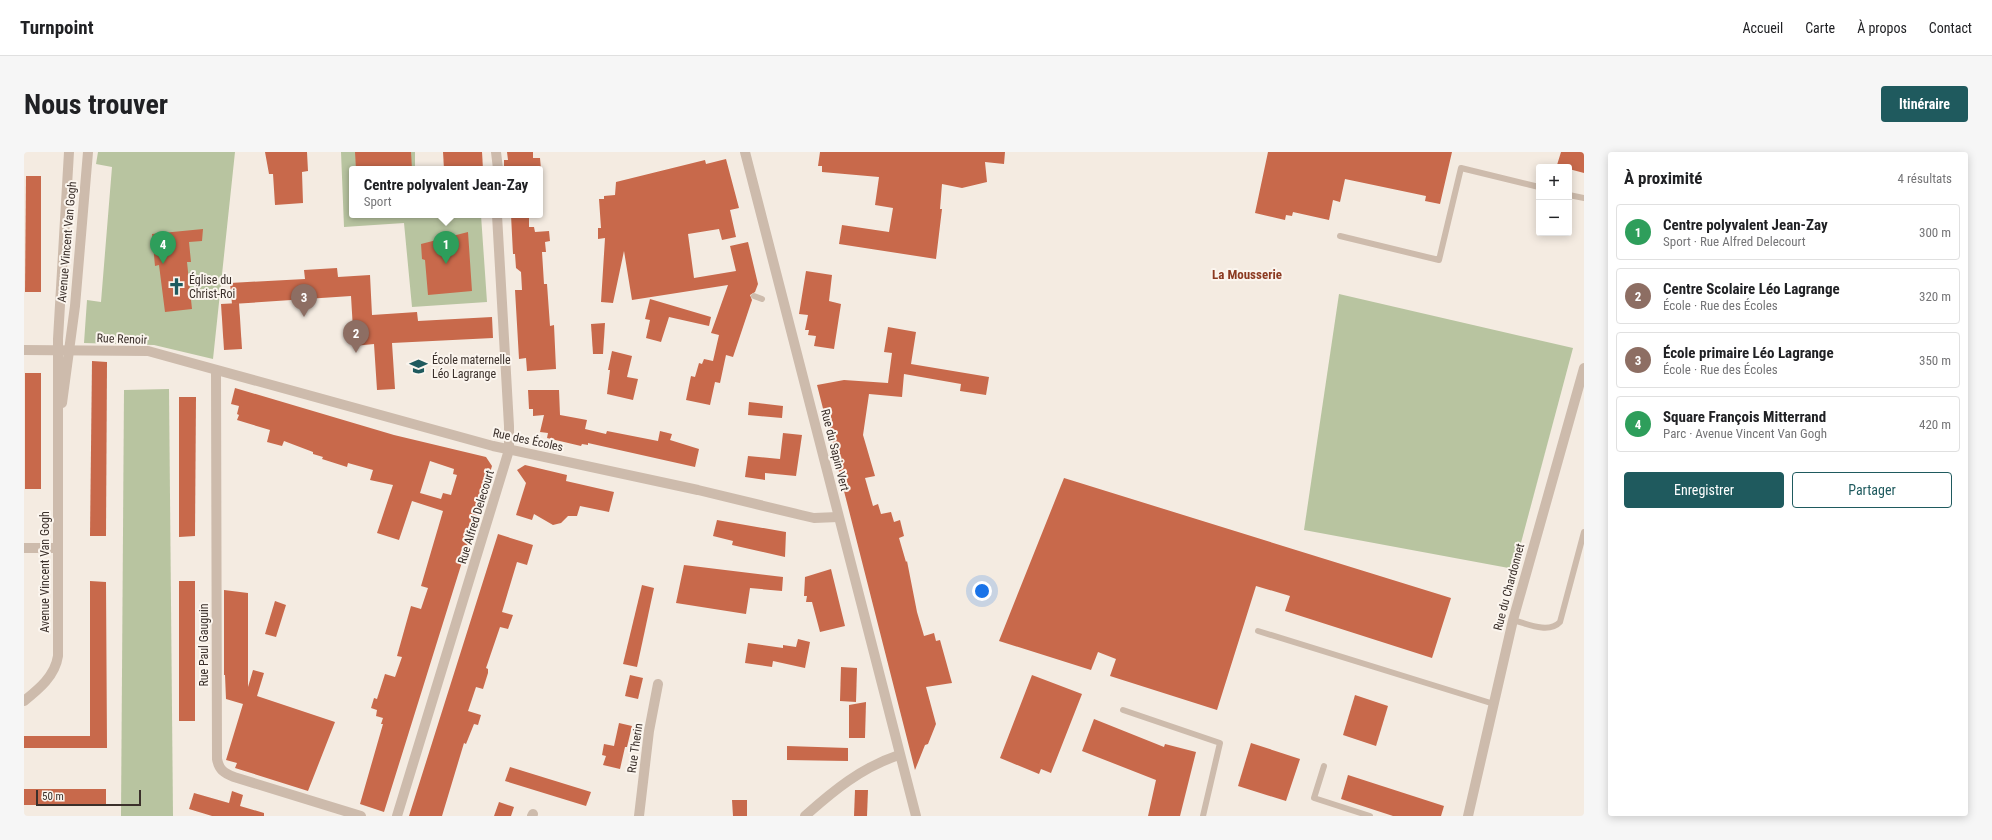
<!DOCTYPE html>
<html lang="fr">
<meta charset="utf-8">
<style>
:root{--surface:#fff;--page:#f6f6f6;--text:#202124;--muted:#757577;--line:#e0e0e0;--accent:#1f5a5e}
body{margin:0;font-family:"Roboto Condensed",sans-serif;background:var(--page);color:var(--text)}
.controls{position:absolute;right:12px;top:12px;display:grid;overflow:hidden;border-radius:4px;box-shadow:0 2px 10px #0003}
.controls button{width:36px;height:36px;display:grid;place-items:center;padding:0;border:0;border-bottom:1px solid var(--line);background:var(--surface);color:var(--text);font:20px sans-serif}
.scale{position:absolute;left:12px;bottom:10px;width:105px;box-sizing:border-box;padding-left:4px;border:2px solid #3b302b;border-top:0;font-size:11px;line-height:14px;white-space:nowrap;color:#3b302b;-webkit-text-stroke:3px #fbf5ee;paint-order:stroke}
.you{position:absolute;left:958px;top:439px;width:14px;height:14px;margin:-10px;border:3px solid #fff;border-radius:50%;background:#1a73e8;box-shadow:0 0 0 6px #1a73e833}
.badge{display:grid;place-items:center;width:26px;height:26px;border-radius:50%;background:var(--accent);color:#fff;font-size:13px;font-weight:700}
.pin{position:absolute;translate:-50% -33px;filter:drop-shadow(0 1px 2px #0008)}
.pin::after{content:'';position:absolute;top:21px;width:14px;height:12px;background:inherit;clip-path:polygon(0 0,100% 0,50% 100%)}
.popup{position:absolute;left:325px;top:14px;width:194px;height:52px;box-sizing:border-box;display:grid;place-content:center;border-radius:4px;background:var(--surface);filter:drop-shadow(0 1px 3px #0005);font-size:13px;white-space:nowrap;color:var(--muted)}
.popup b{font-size:15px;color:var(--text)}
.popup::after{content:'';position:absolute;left:50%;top:100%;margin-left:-8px;border:8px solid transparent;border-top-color:var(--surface)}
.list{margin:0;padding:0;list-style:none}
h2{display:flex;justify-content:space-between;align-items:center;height:52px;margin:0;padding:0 16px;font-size:17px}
h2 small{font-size:13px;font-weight:400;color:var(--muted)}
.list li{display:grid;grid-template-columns:26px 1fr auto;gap:12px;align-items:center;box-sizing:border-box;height:56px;margin:0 8px 8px;padding:0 8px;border:1px solid var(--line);border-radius:4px}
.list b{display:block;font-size:15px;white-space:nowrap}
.list p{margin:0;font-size:13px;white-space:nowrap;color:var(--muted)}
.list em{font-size:13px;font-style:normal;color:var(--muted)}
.actions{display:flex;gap:8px;padding:12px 16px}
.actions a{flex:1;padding:9px 0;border:1px solid var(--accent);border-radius:4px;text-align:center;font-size:14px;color:var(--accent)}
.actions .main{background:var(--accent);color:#fff}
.map{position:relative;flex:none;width:1560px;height:664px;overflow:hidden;border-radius:4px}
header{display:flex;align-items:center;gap:24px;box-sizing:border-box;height:56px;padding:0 20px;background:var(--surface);border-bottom:1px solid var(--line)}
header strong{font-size:19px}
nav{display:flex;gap:22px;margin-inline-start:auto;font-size:14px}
.intro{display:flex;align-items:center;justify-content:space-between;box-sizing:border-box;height:96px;padding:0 24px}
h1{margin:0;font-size:28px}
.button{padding:10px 18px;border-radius:4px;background:var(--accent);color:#fff;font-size:14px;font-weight:700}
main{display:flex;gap:24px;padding:0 24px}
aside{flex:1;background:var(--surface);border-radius:4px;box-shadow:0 2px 10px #0003}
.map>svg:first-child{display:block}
.green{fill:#b8c4a0}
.building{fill:#c8694b;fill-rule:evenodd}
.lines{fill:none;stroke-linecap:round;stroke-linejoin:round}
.service{stroke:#cdbbac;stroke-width:6}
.minor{stroke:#cdbbac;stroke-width:10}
.tertiary{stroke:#cdbbac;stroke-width:10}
.labels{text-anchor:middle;stroke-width:4;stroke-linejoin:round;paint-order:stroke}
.street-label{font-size:12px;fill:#3b302b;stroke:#fbf5ee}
.poi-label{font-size:12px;fill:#3b302b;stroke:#fbf5ee;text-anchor:start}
.neighbourhood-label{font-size:13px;font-weight:bold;fill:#8c3b22;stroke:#fbf5ee}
</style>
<header>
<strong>Turnpoint</strong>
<nav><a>Accueil</a><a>Carte</a><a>À propos</a><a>Contact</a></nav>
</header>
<div class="intro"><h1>Nous trouver</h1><a class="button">Itinéraire</a></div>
<main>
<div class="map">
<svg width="1560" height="664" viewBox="0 0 1560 664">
<rect width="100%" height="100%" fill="#f4ebe1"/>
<g class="green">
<polygon points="74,0 211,0 189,207 130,193 60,191 63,148 77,150 88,15 72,12"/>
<polygon points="317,0 391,0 391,17 328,17 328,63 457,63 463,150 388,155 380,71 320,75"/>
<polygon points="1315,142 1549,196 1490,417 1280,378"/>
<polygon points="145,237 149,664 97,664 100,238"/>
</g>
<g class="building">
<polygon points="241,0 283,0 284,19 278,20 279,51 251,53 249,22 245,22"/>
<polygon points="331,0 387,0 388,17 332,17"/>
<polygon points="419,0 458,0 459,17 420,17"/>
<polygon points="483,0 509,0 509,6 516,6 517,17 480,17 480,8 484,8"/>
<polygon points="796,0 981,0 980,12 961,10 963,30 938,36 918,32 916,57 918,57 912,107 815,92 818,73 865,80 869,56 851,53 855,25 798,20 798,14 794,14"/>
<polygon points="1244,0 1428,0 1416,52 1401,49 1402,44 1321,27 1316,50 1309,48 1305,68 1269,60 1268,64 1262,63 1261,68 1231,61"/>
<polygon points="1537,0 1560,0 1560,21 1545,17 1545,15 1533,13"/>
<polygon points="702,7 715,56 706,58 712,85 698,88 695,77 664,82 670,126 712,119 706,94 724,90 734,132 731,140 726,143 728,148 709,205 702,203 696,231 691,230 686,253 662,248 667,224 671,225 675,211 678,212 680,207 689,209 695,183 687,181 704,133 608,148 600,99 589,151 577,150 581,86 574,87 574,76 577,76 575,47 580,47 580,44 591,43 592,30 681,8 682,12"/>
<polygon points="2,24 17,24 17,140 1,140"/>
<polygon points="487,63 505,63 505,75 510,75 511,80 525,79 526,89 521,90 522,100 518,100 520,132 523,132 526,174 530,173 532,217 503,219 502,206 495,207 491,138 498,138 497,120 492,116 491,102 489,102"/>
<polygon points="179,77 178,89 165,90 167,110 163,110 168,157 141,160 135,113 131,114 128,82"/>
<polygon points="444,80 448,139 404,143 401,108 398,107 397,92"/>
<polygon points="313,116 314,125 346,123 348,163 393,160 394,169 468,165 469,186 368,191 371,237 353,238 350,192 330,194 327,144 208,152 206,131 281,127 280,118"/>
<polygon points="782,119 808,123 805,149 817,152 810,197 790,194 792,184 784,183 785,178 781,178 784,163 775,162"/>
<polygon points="626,147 687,165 685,174 645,165 637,190 622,186 626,168 621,167"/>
<polygon points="215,151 218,197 200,198 197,152"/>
<polygon points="581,171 579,202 569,202 567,172"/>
<polygon points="864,175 892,180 887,212 965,225 962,243 936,239 937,232 880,222 878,245 845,242 839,283 851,324 841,326 849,354 854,352 857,362 867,360 870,370 876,368 880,384 875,386 882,410 883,409 893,460 900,484 910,481 912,489 916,488 928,531 902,535 912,572 904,592 901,593 891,618 793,233 820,228 864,231 868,201 860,200"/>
<polygon points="588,199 608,204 603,225 614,227 609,248 583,242 586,218 584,218"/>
<polygon points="68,209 83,210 82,384 66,384"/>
<rect x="1" y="221" width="16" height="116"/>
<path d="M211 236 370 283 462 305 468 314 360 660 336 652 359 572H357L359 566 352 564 353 558 347 556 350 546 353 547 361 522 371 525 378 505 373 504 387 454 397 457 404 436 397 434 419 359 388 349 375 388 353 381 369 333 346 328 349 318 324 311 323 315 298 307 299 305 289 302V300L260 289 258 294 243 290 246 278 213 268 215 263 213 262 215 254 207 252ZM406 309 430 317 429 322 433 323 427 343 419 341 417 347 396 341Z"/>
<polygon points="504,238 535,238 536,263 563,268 561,277 582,282 583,279 634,289 636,279 648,282 646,288 675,297 671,315 564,291 564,293 558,292 557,294 523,286 524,281 516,280 520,263 509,264 509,257 505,257"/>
<polygon points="155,245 172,245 171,384 155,385"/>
<polygon points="725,250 759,254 758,266 724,263"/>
<polygon points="759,281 778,283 772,324 741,321 741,328 721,325 724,304 756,307"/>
<polygon points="501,313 543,323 542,329 590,340 585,360 556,354 553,364 544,364 537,371 529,373 510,362 508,368 492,363 502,331 493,318"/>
<polygon points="1040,326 1427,446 1408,506 1261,459 1266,444 1232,434 1193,558 1086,524 1092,507 1074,500 1067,518 975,489"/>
<polygon points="693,368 762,380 761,405 708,393 709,389 689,384"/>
<polygon points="474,382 509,393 503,413 493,410 478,460 489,463 484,477 476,475 462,516 464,517 464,521 459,537 452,535 444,559 457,563 454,573 450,572 442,592 440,591 418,664 385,664"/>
<polygon points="660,413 759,425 758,439 726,436 722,462 652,451"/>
<polygon points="807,417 821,474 796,480 788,450 782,450 783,444 780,444 781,425"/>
<polygon points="66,429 82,430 83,596 0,596 0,584 66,584"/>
<rect x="155" y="429" width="16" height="140"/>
<polygon points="618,433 630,436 613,515 599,512"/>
<polygon points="200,438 224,441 224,535 229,518 240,521 233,544 311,570 284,639 211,616 213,611 202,608 219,552 202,547 201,523 200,523"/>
<polygon points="251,449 262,453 252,485 241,482"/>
<polygon points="774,487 786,490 781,516 749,509 748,515 721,511 724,491 759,496 759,493 772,495"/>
<polygon points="817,515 833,516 832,550 816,549"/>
<polygon points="606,523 619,526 614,547 601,544"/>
<polygon points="1008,523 1058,542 1027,621 1017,617 1015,622 976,606"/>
<polygon points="1331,543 1364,554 1352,594 1319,583"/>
<polygon points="842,550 841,586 825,586 825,553"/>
<polygon points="1070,567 1140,595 1141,592 1172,600 1156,664 1124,664 1132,628 1058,599"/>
<polygon points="595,571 608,574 603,595 601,595 596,617 579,613 582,604 578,603 580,592 590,594"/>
<polygon points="1227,591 1276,607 1262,649 1214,634"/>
<polygon points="763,594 824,596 824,609 763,608"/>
<polygon points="486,615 567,640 562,654 481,629"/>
<polygon points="1324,623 1420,654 1417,664 1369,664 1317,647"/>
<rect x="0" y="637" width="82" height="16"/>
<polygon points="831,638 844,638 843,664 830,664"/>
<polygon points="208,639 219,643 216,654 240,661 240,664 188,664 165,657 170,641 205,651"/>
<polygon points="708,648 723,648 723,664 709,664"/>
<polygon points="475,650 490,655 487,664 470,664"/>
</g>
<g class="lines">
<g class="service">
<polyline points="1545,43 1560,46"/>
<polyline points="1316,84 1415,108 1437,16 1515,35"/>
<polyline points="730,144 738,147"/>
<path d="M1489 468C1503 472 1525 482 1536 470L1560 380"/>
<polyline points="1234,479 1470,552"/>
<polyline points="1099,558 1196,591 1179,664"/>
<polyline points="1300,614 1290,646 1346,664"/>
</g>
<g class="minor">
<polyline points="472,0 474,17"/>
<polyline points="0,198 124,199 469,294 674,338 777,363 790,366 814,365"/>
<path d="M192 219 193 607C195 618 200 621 210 625L337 664"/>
<polyline points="38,251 51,154 64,0"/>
<polyline points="0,396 34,396"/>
<path d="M0 549C15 537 31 524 34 504V187L45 0"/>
<polyline points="373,664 485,298 485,274 473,63"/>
<polyline points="508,664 509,662"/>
<polyline points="615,664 625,579 634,532"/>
<path d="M781 664C809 639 838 615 875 603"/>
<polyline points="1444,664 1489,468 1560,216"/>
</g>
<polyline class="tertiary" points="721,0 892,664"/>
</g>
<defs>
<symbol id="church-bare" viewBox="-9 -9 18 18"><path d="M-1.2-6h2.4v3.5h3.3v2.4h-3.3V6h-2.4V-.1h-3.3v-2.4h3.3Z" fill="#1f5a5e" stroke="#fbf5ee" stroke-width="2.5" paint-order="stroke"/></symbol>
<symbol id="school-bare" viewBox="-9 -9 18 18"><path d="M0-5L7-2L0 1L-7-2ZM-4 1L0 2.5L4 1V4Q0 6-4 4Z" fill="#1f5a5e" stroke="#fbf5ee" stroke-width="2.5" paint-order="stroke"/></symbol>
</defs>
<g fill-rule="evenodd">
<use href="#church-bare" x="140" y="122" width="25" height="25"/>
<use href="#school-bare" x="382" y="202" width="25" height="25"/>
</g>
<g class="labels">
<g class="street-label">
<text transform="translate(43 90) rotate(-85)" y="4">Avenue Vincent Van Gogh</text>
<text transform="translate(98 187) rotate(2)" y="4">Rue Renoir</text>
<text transform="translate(504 288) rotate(12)" y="4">Rue des Écoles</text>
<text transform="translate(811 298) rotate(76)" y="4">Rue du Sapin Vert</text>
<text transform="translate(452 365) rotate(-73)" y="4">Rue Alfred Delecourt</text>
<text transform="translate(21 420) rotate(-90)" y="4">Avenue Vincent Van Gogh</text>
<text transform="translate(1485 435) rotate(-75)" y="4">Rue du Chardonnet</text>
<text transform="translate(180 493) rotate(-90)" y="4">Rue Paul Gauguin</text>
<text transform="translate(611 596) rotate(-82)" y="4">Rue Therin</text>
</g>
<g class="poi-label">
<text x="165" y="132">Église du<tspan x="165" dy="14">Christ-Roi</tspan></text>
<text x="408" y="212">École maternelle<tspan x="408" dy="14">Léo Lagrange</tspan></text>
</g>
<g class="neighbourhood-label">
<text x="1223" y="127">La Mousserie</text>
</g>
</g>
</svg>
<div class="controls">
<button>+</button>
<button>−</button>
</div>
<div class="scale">50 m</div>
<div class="you"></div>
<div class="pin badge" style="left:422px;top:112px;background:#2e9e5b">1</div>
<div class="popup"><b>Centre polyvalent Jean-Zay</b>Sport</div>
<div class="pin badge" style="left:332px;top:201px;background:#8d6e63">2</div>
<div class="pin badge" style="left:280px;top:165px;background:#8d6e63">3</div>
<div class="pin badge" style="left:139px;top:112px;background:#2e9e5b">4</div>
</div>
<aside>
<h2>À proximité<small>4 résultats</small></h2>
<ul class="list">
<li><span class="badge" style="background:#2e9e5b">1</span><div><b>Centre polyvalent Jean-Zay</b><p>Sport · Rue Alfred Delecourt</p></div><em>300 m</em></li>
<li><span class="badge" style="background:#8d6e63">2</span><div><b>Centre Scolaire Léo Lagrange</b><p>École · Rue des Écoles</p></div><em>320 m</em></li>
<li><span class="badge" style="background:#8d6e63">3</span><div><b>École primaire Léo Lagrange</b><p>École · Rue des Écoles</p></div><em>350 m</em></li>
<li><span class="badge" style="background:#2e9e5b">4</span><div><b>Square François Mitterrand</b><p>Parc · Avenue Vincent Van Gogh</p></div><em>420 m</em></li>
</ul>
<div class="actions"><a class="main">Enregistrer</a><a>Partager</a></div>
</aside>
</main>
